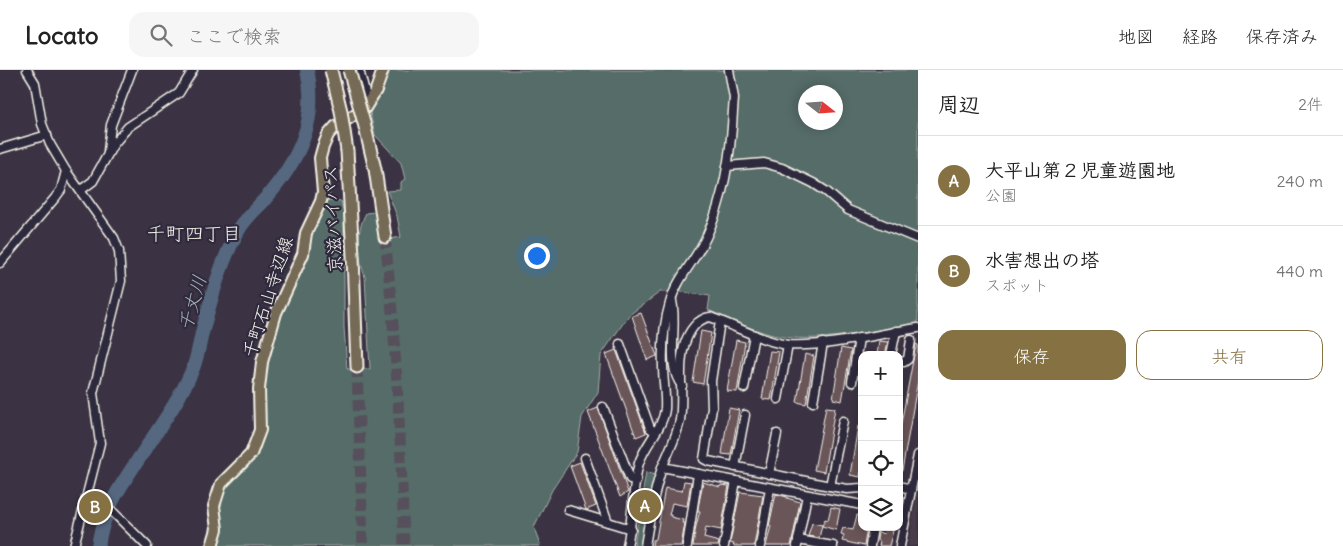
<!DOCTYPE html>
<html lang="ja">
<meta charset="utf-8">
<style>
:root{--surface:#fff;--page:#f6f6f6;--text:#222;--muted:#767676;--line:#e0e0e0;--accent:#857141}
body{margin:0;font-family:Delius,"Klee One",sans-serif;background:var(--page);color:var(--text)}
.controls{position:absolute;right:15px;bottom:15px;display:grid;overflow:hidden;border-radius:10px;box-shadow:0 2px 12px #0003}
.controls button{width:45px;height:45px;display:grid;place-items:center;padding:0;border:0;border-bottom:1px solid var(--line);background:var(--surface);color:var(--text);font:25px sans-serif}
.compass{position:absolute;left:798px;top:15px;width:45px;height:45px;border-radius:50%;background:var(--surface);box-shadow:0 2px 12px #0003;rotate:107deg}
.you{position:absolute;left:536px;top:185px;width:18px;height:18px;margin:-12px;border:4px solid #fff;border-radius:50%;background:#1a73e8;box-shadow:0 0 0 8px #1a73e833}
.badge{display:grid;place-items:center;width:32px;height:32px;border-radius:50%;background:var(--accent);color:#fff;font-size:16px;font-weight:700}
.pin{position:absolute;translate:-50% -50%;border:2px solid #fff;box-shadow:0 1px 5px #0006}
.list{margin:0;padding:0;list-style:none}
h2{display:flex;justify-content:space-between;align-items:center;height:65px;margin:0;padding:0 20px;font-size:21px}
h2 small{font-size:16px;font-weight:400;color:var(--muted)}
.list li{display:grid;grid-template-columns:32px 1fr auto;gap:15px;align-items:center;box-sizing:border-box;height:90px;padding:0 20px;border-top:1px solid var(--line)}
.list b{display:block;font-size:19px;white-space:nowrap}
.list p{margin:0;font-size:16px;white-space:nowrap;color:var(--muted)}
.list em{font-size:16px;font-style:normal;color:var(--muted)}
.actions{display:flex;gap:10px;padding:15px 20px}
.actions a{flex:1;padding:11px 0;border:1px solid var(--accent);border-radius:15px;text-align:center;font-size:18px;color:var(--accent)}
.actions .main{background:var(--accent);color:#fff}
.icon{flex:none;width:28px;height:28px;fill:none;stroke:currentColor;stroke-width:2;stroke-linecap:round;stroke-linejoin:round}
.map{position:relative;flex:none;width:918px;height:476px;overflow:hidden}
header{display:flex;align-items:center;gap:30px;box-sizing:border-box;height:70px;padding:0 25px;background:var(--surface);border-bottom:1px solid var(--line)}
header strong{font-size:24px}
nav{display:flex;gap:28px;margin-inline-start:auto;font-size:18px}
.search{width:350px;height:45px;background:var(--page);display:flex;align-items:center;gap:12px;box-sizing:border-box;padding:0 18px;border-radius:15px;color:var(--muted);font-size:19px}
main{display:flex}
aside{flex:1;background:var(--surface)}
.map>svg:first-child{display:block}
.built{fill:#493d4a}
.green{fill:#566c67;stroke:#a5aea8;fill-rule:evenodd}
.lines{fill:none;stroke-linecap:round;stroke-linejoin:round}
.river{stroke:#546780;stroke-width:14}
.building{fill:#6b5559;stroke:#f4f1e8}
.highway-tunnel{stroke:#57505c;stroke-width:11;stroke-dasharray:11 5.5;stroke-linecap:butt}
.minor-casing{stroke:#f4f1e8;stroke-width:11}
.major-casing{stroke:#f4f1e8;stroke-width:14}
.highway-casing{stroke:#f4f1e8;stroke-width:15}
.minor{stroke:#2f2a3d;stroke-width:8}
.major{stroke:#756b55;stroke-width:10}
.highway{stroke:#756b55;stroke-width:11}
.highway-bridge-casing{stroke:#f4f1e8;stroke-width:15;stroke-linecap:butt}
.highway-bridge{stroke:#756b55;stroke-width:11}
.labels{text-anchor:middle;stroke-width:4.5;stroke-linejoin:round;paint-order:stroke}
.street-label{font-size:18px;fill:#f4f1e8;stroke:#2f2a3d}
.neighbourhood-label{font-size:19px;fill:#f4f1e8;stroke:#2f2a3d}
.water-label{font-size:19px;font-style:italic;fill:#acb3b9;stroke:#2f2a3d}
</style>
<header>
<strong>Locato</strong>
<div class="search"><svg class="icon" aria-label="search" viewBox="0 0 24 24"><circle cx="10" cy="10" r="6"/><path d="M15 15l6 6"/></svg>ここで検索</div>
<nav><a>地図</a><a>経路</a><a>保存済み</a></nav>
</header>
<main>
<div class="map">
<svg width="918" height="476" viewBox="0 0 918 476">
<rect width="100%" height="100%" fill="#3b3343"/>
<filter id="ink" filterUnits="userSpaceOnUse"><feTurbulence type="fractalNoise" baseFrequency=".02" numOctaves="2"/><feDisplacementMap in="SourceGraphic" scale="10" xChannelSelector="R" yChannelSelector="G"/><feConvolveMatrix kernelMatrix="1 2 1 2 8 2 1 2 1" color-interpolation-filters="sRGB"/></filter>
<g filter="url(#ink)">
<polygon class="built" points="918,421 918,476 908,476"/>
<g class="green">
<path d="M389 0H918V253C875 260 816 275 773 265 750 259 729 249 708 240L710 226 681 222H660L629 245 601 285 598 322 582 347 577 382 552 420 534 457 540 476H214L217 434 224 419 256 385 269 288 285 231 308 168 324 134 329 130 341 131 344 142V257L347 299H370L365 207C358 187 355 163 366 143L374 142 378 154 379 171 401 167 397 146 387 121 401 120V112L405 109 401 93 375 65 369 39 380 24ZM806 22H836V52H806Z"/>
<polygon points="646,402 655,405 650,424 642,476 634,476"/>
</g>
<g class="lines">
<path class="river" d="M98 476C104 436 124 411 146 378 162 354 179 330 191 303 197 291 199 276 202 263 211 229 220 194 237 163 243 150 256 139 266 128 298 91 319 51 307 0"/>
</g>
<g class="building">
<polygon points="641,243 657,286 647,290 632,246"/>
<polygon points="701,261 711,263 703,314 693,312"/>
<polygon points="736,270 745,272 737,322 727,321"/>
<polygon points="879,271 888,272 885,285 877,285"/>
<polygon points="916,274 918,275 918,310 902,401 899,401 899,365"/>
<polygon points="841,278 851,280 842,331 833,329"/>
<polygon points="616,280 646,363 636,367 606,284"/>
<polygon points="770,281 779,282 771,330 762,329"/>
<polygon points="805,284 814,286 806,334 797,332"/>
<polygon points="826,337 835,338 824,402 814,400"/>
<polygon points="598,338 628,422 620,427 588,342"/>
<polygon points="729,338 739,340 731,385 722,384"/>
<polygon points="858,356 862,356 862,394 860,407 850,405"/>
<polygon points="580,392 596,436 586,440 570,396"/>
<polygon points="684,411 691,412 687,436 672,433 669,445 671,445 671,447 683,450 682,453 685,453 681,476 652,476 653,470 656,469 665,418 682,421"/>
<polygon points="703,412 720,417 721,415 729,416 721,460 706,457 704,468 719,472 718,476 693,476 696,456 700,441 698,441 698,438"/>
<polygon points="740,422 763,425 754,476 733,476 734,474 730,473"/>
<polygon points="776,424 787,427 787,428 800,432 791,476 766,476 771,456 769,456"/>
<polygon points="831,437 840,439 836,460 822,456 825,449 828,450"/>
<polygon points="857,445 862,446 862,457 867,457 864,476 842,471 844,465 841,464 843,458 853,460"/>
<polygon points="812,453 822,455 819,468 808,466"/>
<polygon points="886,457 894,457 889,476 879,476 880,472 877,470 878,462 884,464"/>
</g>
<g class="lines">
<g class="highway-tunnel">
<path d="M385 167C396 270 401 373 404 476"/>
<polyline points="357,297 363,476"/>
</g>
<defs>
<g id="minor">
<polyline points="27,0 35,13 42,54 50,74 66,101 114,168 119,181 121,211 93,323 100,373 74,476"/>
<polyline points="359,0 365,23 371,30"/>
<polyline points="0,79 47,65"/>
<polyline points="108,81 111,55 132,0"/>
<polyline points="727,96 764,93 782,98 813,113 827,122 848,140 918,169"/>
<polyline points="81,120 93,111 113,75 128,57 179,23 193,0"/>
<polyline points="0,193 55,128 61,120 66,101"/>
<path d="M672 231C678 257 665 295 682 316"/>
<polyline points="720,251 711,311 712,338 704,389 708,391 830,416 847,419 862,418"/>
<polyline points="620,274 650,358 655,362"/>
<polyline points="891,285 896,261"/>
<polyline points="899,291 904,292 908,289 911,270"/>
<polyline points="852,312 859,268"/>
<polyline points="744,318 754,265"/>
<polyline points="778,329 788,275"/>
<polyline points="813,332 823,273"/>
<polyline points="603,337 630,409 636,411"/>
<polyline points="585,388 608,452"/>
<polyline points="662,397 862,435"/>
<polyline points="735,397 745,345"/>
<polyline points="769,404 777,364"/>
<polyline points="830,416 843,351"/>
<polyline points="899,416 911,419"/>
<polyline points="88,422 102,431 147,476"/>
<polyline points="568,440 631,459"/>
<polyline points="798,470 833,476"/>
<path d="M627 476C633 449 632 418 639 393 645 374 663 358 665 339 666 325 663 310 663 297 662 275 664 253 670 233 677 207 698 188 708 163 725 125 731 82 733 41L734 28 729 0"/>
<path d="M645 476C649 451 653 425 661 401 667 384 677 367 680 350 684 325 677 297 685 273 689 261 697 249 710 247 733 255 766 273 789 275 831 277 877 264 918 258"/>
<polyline points="687,476 698,404"/>
<polyline points="724,476 736,411"/>
<polyline points="760,476 770,418"/>
<polyline points="797,476 807,425"/>
<polyline points="870,476 873,457"/>
<polyline points="900,476 918,385"/>
</g>
<polyline id="major" points="212,476 217,459 214,436 221,414 251,384 260,360 259,319 262,292 276,243 303,184 306,163 321,131 323,122 320,88 323,77 328,65 335,57 365,38 376,20 383,0"/>
<g id="highway">
<polyline points="364,53 375,99 385,167"/>
<polyline points="347,81 353,186 357,297"/>
</g>
</defs>
<use href="#minor" class="minor-casing"/>
<use href="#major" class="major-casing"/>
<use href="#highway" class="highway-casing"/>
<use href="#minor" class="minor"/>
<use href="#major" class="major"/>
<use href="#highway" class="highway"/>
<defs>
<g id="highway-bridge">
<polyline points="331,0 341,41 347,81"/>
<polyline points="349,0 364,53"/>
</g>
</defs>
<use href="#highway-bridge" class="highway-bridge-casing"/>
<use href="#highway-bridge" class="highway-bridge"/>
</g>
</g>
<g class="labels">
<g class="street-label">
<text transform="translate(333 149) rotate(-93)" y="6">京滋バイパス</text>
<text transform="translate(268 227) rotate(-72)" y="6">千町石山寺辺線</text>
</g>
<g class="neighbourhood-label">
<text x="194" y="170">千町四丁目</text>
</g>
<g class="water-label">
<text transform="translate(192 233) rotate(-74)" y="7">千丈川</text>
</g>
</g>
</svg>
<div class="controls">
<button>+</button>
<button>−</button>
<button><svg class="icon" aria-label="locate" viewBox="0 0 24 24"><circle cx="12" cy="12" r="6"/><path d="M12 2v4M12 18v4M2 12h4M18 12h4"/></svg></button>
<button><svg class="icon" aria-label="layers" viewBox="0 0 24 24"><path d="M12 4l9 5-9 5-9-5zM3 14l9 5 9-5"/></svg></button>
</div>
<svg class="compass" viewBox="-18 -18 36 36"><path d="M0-13l5 13h-10z" fill="#e53935"/><path d="M0 13l5-13h-10z" fill="#767676"/></svg>
<div class="you"></div>
<div class="pin badge" style="left:645px;top:436px">A</div>
<div class="pin badge" style="left:95px;top:437px">B</div>
</div>
<aside>
<h2>周辺<small>2件</small></h2>
<ul class="list">
<li><span class="badge">A</span><div><b>大平山第２児童遊園地</b><p>公園</p></div><em>240 m</em></li>
<li><span class="badge">B</span><div><b>水害想出の塔</b><p>スポット</p></div><em>440 m</em></li>
</ul>
<div class="actions"><a class="main">保存</a><a>共有</a></div>
</aside>
</main>
